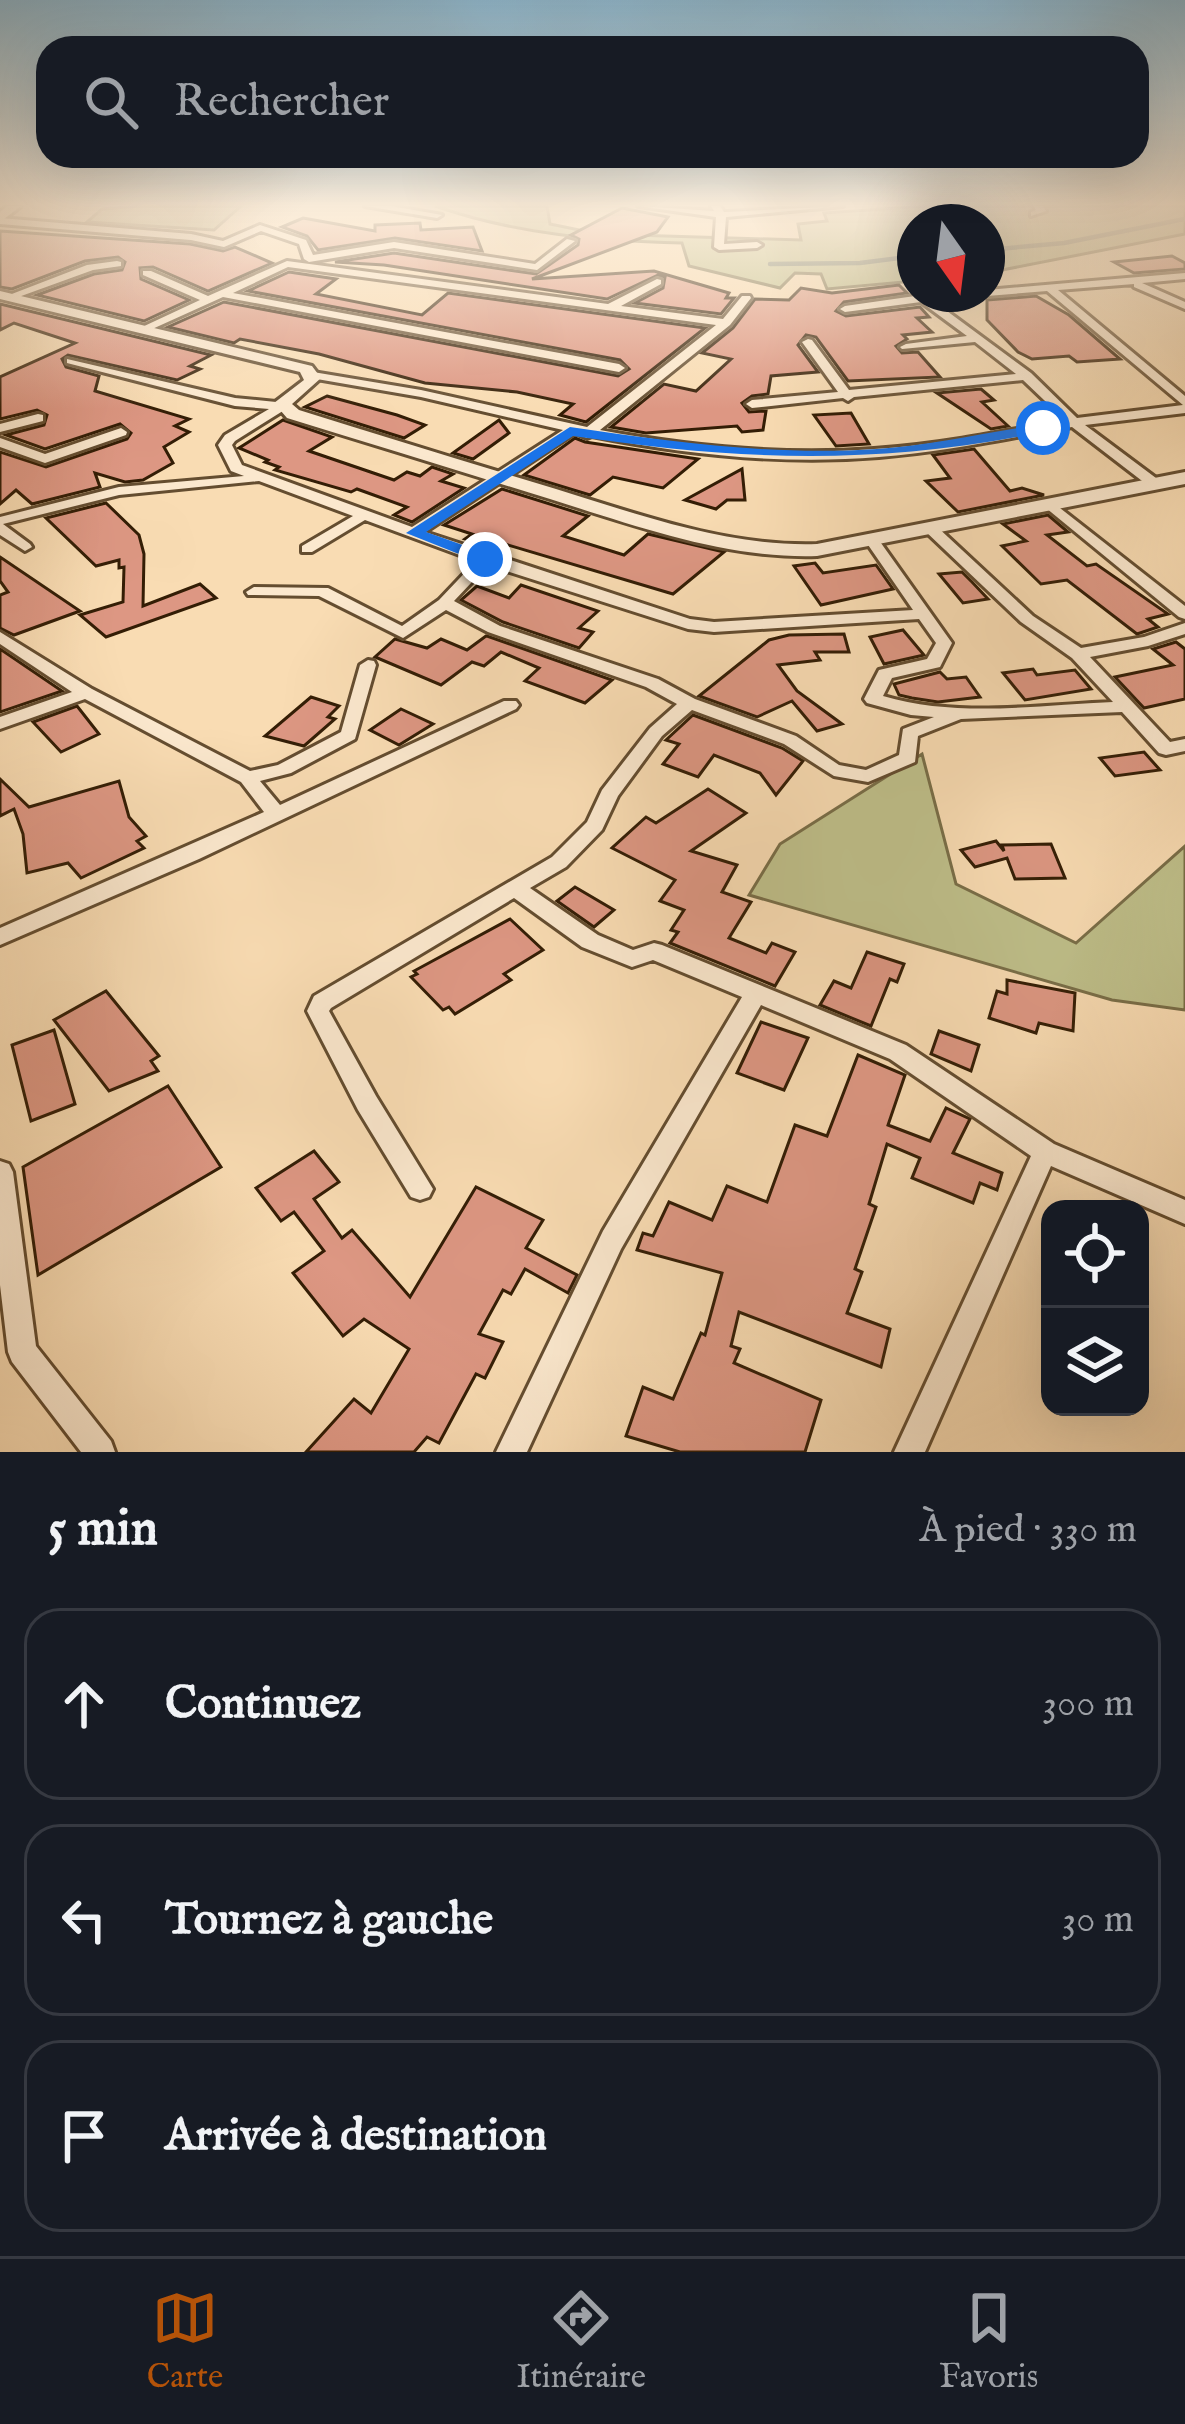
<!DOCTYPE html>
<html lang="fr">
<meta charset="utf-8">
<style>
:root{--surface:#171b24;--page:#20242c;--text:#f1f3f6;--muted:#9ea1a6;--line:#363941;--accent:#b45309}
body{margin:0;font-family:"IM FELL English",serif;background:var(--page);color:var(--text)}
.controls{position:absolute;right:36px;bottom:36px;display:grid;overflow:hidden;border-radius:24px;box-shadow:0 12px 48px #0002}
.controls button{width:108px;height:108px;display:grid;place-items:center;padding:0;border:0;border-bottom:3px solid var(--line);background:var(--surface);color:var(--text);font:60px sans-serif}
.compass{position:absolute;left:897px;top:204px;width:108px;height:108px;border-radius:50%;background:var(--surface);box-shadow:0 12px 48px #0002;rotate:166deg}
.stop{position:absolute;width:36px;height:36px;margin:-27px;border:9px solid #1a73e8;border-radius:50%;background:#fff}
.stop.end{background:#1a73e8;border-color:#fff;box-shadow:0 3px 12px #0008}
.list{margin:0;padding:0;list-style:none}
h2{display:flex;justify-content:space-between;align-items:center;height:156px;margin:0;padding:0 48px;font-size:51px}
h2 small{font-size:39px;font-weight:400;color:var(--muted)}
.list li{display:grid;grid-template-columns:78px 1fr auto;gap:36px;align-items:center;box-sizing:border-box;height:192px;margin:0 24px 24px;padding:0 24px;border:3px solid var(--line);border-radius:36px}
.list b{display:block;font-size:45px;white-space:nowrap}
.list em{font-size:39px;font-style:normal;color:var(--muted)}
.icon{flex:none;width:66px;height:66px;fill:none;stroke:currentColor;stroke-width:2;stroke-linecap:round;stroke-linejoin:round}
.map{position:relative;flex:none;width:1185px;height:1452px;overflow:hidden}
.search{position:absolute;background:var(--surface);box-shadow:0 12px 48px #0002;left:36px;right:36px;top:36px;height:132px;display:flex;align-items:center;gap:30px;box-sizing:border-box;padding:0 42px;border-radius:36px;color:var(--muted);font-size:45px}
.sheet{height:804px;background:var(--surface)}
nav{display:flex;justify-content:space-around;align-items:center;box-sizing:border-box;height:168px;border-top:3px solid var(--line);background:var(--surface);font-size:33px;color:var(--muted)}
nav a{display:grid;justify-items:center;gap:6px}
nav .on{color:var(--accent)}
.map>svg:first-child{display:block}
.green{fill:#bfc08b;stroke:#796e48;stroke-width:3}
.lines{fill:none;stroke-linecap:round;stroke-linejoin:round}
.stream{stroke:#737c6a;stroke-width:4.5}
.building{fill:#dd9783;stroke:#331d05;stroke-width:3}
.minor-casing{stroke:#644d30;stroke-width:6}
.tertiary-casing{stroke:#644d30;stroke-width:6}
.minor{fill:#fbe8ce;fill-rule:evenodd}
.tertiary{fill:#fbe8ce;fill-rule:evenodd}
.route{fill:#1a73e8}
</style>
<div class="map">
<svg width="1185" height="1452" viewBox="0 0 1185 1452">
<rect width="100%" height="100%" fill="#f9dcb3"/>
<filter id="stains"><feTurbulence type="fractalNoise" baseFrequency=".00167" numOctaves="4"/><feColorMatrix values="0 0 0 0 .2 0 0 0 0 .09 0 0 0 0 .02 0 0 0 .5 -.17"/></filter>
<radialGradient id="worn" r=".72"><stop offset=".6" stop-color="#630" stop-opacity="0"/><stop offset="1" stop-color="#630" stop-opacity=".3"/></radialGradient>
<g class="green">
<polygon points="141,206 241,206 214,230 87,222 102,209"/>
<path d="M435 206H547L550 224 599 234 801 240 798 224 827 221 824 213 925 206H1185V234L987 273V222H915V281L827 289 821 274 795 273 780 288 689 266 682 243C598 241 515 234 435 206Z"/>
<polygon points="922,754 956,884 1076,943 1185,846 1185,1010 1112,1000 749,895 780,844"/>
</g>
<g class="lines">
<g class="stream">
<polyline points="987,250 1064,243 1185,219"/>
<polyline points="770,264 860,263 915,256"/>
</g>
</g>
<g class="building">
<polygon points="622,208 668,217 657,232 532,279 654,271 729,293 726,298 734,298 721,314 635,303 663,288 665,277 658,275 607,299 384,265 335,262 394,253 536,274 578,245 579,239 571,235"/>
<polygon points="303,218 375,231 375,225 420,223 421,230 473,227 482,251 395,238 318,250 307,236 282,227"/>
<polygon points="0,231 190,244 223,251 235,247 272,263 208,291 153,267 140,268 141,279 189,300 144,321 37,295 94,274 122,270 125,262 118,257 85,261 12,289 0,287"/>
<polygon points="1172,256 1185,263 1185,269 1134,273 1114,262"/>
<polygon points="289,272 336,279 316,294 422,315 448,293 705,328 586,422 560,415 573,404 517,392 425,383 319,354 240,339 234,343 168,327 224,302 618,376 629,369 620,360 248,291"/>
<polygon points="899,285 907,293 844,302 836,311 846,316 920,307 929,317 917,318 932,332 903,335 907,339 896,346 902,353 918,352 940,377 848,381 816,337 806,335 798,345 818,372 771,376 768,394 752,396 742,403 749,412 766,411 763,430 742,432 737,426 646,433 611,427 664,384 696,391 731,359 702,353 733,328 755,299 789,300 801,288 832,293"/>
<polygon points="1036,296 1069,315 1120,359 1077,362 1069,356 1032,359 1018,352 987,320 987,300"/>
<polygon points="0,304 211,355 190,366 200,369 177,380 68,355 62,359 66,367 99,376 95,391 189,419 175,426 189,432 164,447 173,463 143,480 125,482 95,473 100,487 32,504 16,490 0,504 0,452 46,467 127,439 131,433 120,424 45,449 6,435 44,425 47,415 37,410 0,419 0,377 75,343 14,323 0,330"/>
<polygon points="981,389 994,400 982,402 1008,426 991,429 937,393"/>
<polygon points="327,396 397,415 425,425 404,438 305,407"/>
<polygon points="851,413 869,444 836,446 814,415"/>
<polygon points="283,420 332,437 309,451 394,480 407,472 420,476 432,467 453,474 441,481 464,488 412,522 394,515 407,507 357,489 351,492 275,470 279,467 265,462 268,460 239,448"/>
<polygon points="499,420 509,433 473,459 453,453"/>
<polygon points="575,438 585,442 698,459 663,488 613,477 590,495 524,475"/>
<polygon points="974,449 1010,491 1022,488 1044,495 958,512 926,481 950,478 933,455"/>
<polygon points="742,469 745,500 727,500 716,509 685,500"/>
<polygon points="502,489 588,516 563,536 624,555 648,534 724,552 673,594 498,542 492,547 465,539 472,534 444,525"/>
<polygon points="106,503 139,535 144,554 143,606 200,584 216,598 106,637 80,615 123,602 124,567 119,568 119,560 96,566 46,518"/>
<polygon points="1048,515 1068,532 1047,535 1087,566 1096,564 1168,614 1148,619 1158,627 1137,634 1067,580 1041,584 1002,546 1026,541 1003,524"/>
<polygon points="0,557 80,611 14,635 0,628 0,595 8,592 0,581"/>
<polygon points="815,563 823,573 876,565 893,589 821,605 794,566"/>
<polygon points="962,572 972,582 988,599 963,603 939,574"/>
<polygon points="521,585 598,611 579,628 593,632 579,648 503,622 461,600 477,586 509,598"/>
<polygon points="903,630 924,655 884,664 870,637"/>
<polygon points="844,634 849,652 815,652 820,660 778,665 797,691 842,724 817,731 792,701 757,717 699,696 769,640 789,635"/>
<polygon points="486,636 487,636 612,680 585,703 525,681 539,668 501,652 484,666 472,662 441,685 375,657 395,639 427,648 441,639 467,650"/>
<polygon points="1176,642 1185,649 1185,699 1144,708 1115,677 1173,665 1153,649"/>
<polygon points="0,649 62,691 0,712"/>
<polygon points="1033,669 1037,675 1075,670 1091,689 1025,700 1003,673"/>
<polygon points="940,672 947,679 966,677 980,697 938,702 912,698 899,695 894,684"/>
<polygon points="311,697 339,706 328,717 335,719 304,746 265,736"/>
<polygon points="77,706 99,734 61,752 33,722"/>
<polygon points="401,709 433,724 399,745 370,730"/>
<polygon points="693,715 782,748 803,761 776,795 760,773 714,755 698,777 663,764 679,744 666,740"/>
<polygon points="1144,752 1160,770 1115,776 1100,758"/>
<polygon points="0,779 29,807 119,781 129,817 146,836 137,841 144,848 81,878 68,863 27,873 23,834 14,809 0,816"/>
<polygon points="708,789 746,813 691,851 737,865 722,892 751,902 729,938 766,953 772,943 795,952 775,986 670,943 678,932 671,930 684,910 660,901 675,880 612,848 646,817 656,823"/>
<polygon points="996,841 1004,851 1002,845 1051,844 1065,878 1015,879 1007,858 975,867 961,850"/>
<polygon points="575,887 614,910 594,927 557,901"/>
<polygon points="510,919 543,950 504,974 511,980 455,1014 449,1007 443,1010 411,977 417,974 414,971"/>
<polygon points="867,952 904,964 897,982 890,979 871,1026 820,1005 834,981 851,988"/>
<polygon points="1007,980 1075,993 1073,1031 1039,1023 1036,1033 989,1018 997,991 1007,994"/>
<polygon points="106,991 159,1056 151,1061 158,1071 109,1091 54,1020"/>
<polygon points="761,1022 808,1038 784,1090 737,1073"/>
<polygon points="54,1030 75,1104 31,1121 12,1045"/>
<polygon points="939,1031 979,1045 971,1071 931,1054"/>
<polygon points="858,1055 905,1075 888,1125 930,1141 946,1108 970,1119 953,1153 1002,1173 997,1190 980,1183 973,1203 912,1178 920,1158 887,1144 869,1204 876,1207 855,1269 862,1272 847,1313 890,1329 881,1367 739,1312 731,1346 740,1349 734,1363 821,1400 805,1452 680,1452 626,1436 643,1387 673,1399 701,1333 705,1335 722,1273 637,1250 643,1233 653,1236 669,1202 712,1220 727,1186 767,1202 795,1125 827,1136"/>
<polygon points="168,1086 221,1167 38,1275 23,1167"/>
<polygon points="314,1151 339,1182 314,1199 342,1238 352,1230 410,1297 476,1187 543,1220 526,1248 577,1275 568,1293 525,1269 511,1294 503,1290 479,1334 503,1342 485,1378 476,1374 439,1443 427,1437 414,1452 306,1452 354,1399 371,1413 409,1349 364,1319 343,1336 293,1273 324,1251 294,1212 281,1221 256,1188"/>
</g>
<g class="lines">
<defs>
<g id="minor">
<polygon points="365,206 391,206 442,215 437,218"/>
<polygon points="638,206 714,211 711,206 720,206 724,212 843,206 726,217 724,244 757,242 762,245 757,248 719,250 714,247 716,217"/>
<polygon points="1034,206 1043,206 1046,211 1031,216 1031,212 1036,210"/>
<polygon points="0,218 191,234 223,241 260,225 306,240 313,255 394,242 535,264 567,239 575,241 537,270 394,248 309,262 304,259 299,244 261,231 224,247 191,240 0,224"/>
<polygon points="117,261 121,262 121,266 93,270 13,299 4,297 87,265"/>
<path d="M287 261 608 304 657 279 661 280V284L621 306 723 319 742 296H750L751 298 730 325 600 430C691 447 782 456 874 449 938 445 1002 432 1065 420L1023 380 854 397 848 401 843 398 752 408 746 404 752 400 838 392 802 342 808 339 812 340 849 390 1016 374 975 342 902 349 900 347 906 344 967 336 921 302 845 312 840 309 845 306 929 294H957L932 300 1031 373 1077 418 1183 405 1047 291 987 296 982 294H987V290L1185 273V279L1142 283 1185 302V309L1134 287V284L1058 290 1185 396V413L1085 425 1160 481V487H1150L1072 427C1008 438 944 452 879 457 783 465 687 455 592 436L587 438 575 433 425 532 690 619 714 622 913 610 864 539 871 535 876 536 952 643 940 667 892 678 883 696C957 718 1037 705 1113 702L1072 658 1021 622 924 530V524H934L1033 616 1081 648 1144 637 1185 623V634L1148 646 1090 657 1170 742 1185 739V751L1166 755 1159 753 1122 712 961 719 918 736 915 762 868 782 834 776 784 744 692 710 662 736 618 796 602 830 566 867 530 888 598 935 633 950 654 943 662 945 906 1045 1054 1144 1185 1200V1224L1051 1166 925 1452H894L1031 1156 890 1059 761 1005 621 1249 527 1452H496L603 1231 742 997 653 960 632 967 582 947 514 898 331 1008 329 1011 376 1096 433 1189 429 1197 420 1200 411 1197 358 1110 307 1011 314 996 552 857 587 822 602 790 650 728 677 704 646 687 488 632 446 610 403 638 319 596 248 595 246 592 254 587 328 588 402 626 439 600 476 561 365 520 312 552H302V546L353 516 259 481 119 495 3 524 30 544 32 547 25 551 0 535V517L119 487 244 476 231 471 218 445 225 435 269 409 235 406 67 363V359L235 398 286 403V409L235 441 232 445 242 465 412 527 563 430 421 397 311 378 307 377V371L421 390 587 427 716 325 288 267 233 293 619 364 625 368 619 372 223 297 150 330 140 328 200 300 143 275V271H151L208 296ZM488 565 688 629 714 632 919 619 936 643 927 659 879 670 864 699 867 703 911 715 934 717 903 729 899 755 866 770 839 765 796 736 695 699 658 679 500 626 454 601Z"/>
<polygon points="38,414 43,415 43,421 0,432 0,424"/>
<polygon points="121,428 127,432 126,435 45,463 0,447 0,438 45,454"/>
<polygon points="1051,501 1185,606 1185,619 1179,617 1046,508 1044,505"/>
<polygon points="0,632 92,689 250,771 278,765 341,732 360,665 368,660 374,661 376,665 355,739 291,773 260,781 280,805 504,701 516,701 519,705 516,709 199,859 0,945 0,928 264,812 241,782 85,699 0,729 0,717 72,692 0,644"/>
<polygon points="0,1161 9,1164 13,1172 36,1346 111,1441 115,1452 81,1452 12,1362 8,1352 0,1285"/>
</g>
<g id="tertiary">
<polygon points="7,206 21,206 0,222 0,212"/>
<path d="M0 291 312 366 321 378 292 404 299 410C385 437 470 463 556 489 640 515 728 547 817 544L1185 472V484L817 556C726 559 636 526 550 499 462 472 375 445 287 418L274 403 304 380 300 372 0 299Z"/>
</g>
</defs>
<use href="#minor" class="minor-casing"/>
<use href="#tertiary" class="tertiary-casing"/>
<use href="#minor" class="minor"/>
<use href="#tertiary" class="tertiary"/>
</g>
<linearGradient id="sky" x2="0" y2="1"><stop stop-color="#8ab7d1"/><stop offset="0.5" stop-color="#fcefdd"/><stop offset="1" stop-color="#fcefdd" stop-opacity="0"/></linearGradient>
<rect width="1185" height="409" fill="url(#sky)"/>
<path class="route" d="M1043 424 1048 431C876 466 745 461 573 436L426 532 491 555V562H479L406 533 570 427C672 442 774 456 877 449 932 445 988 432 1043 424Z"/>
<rect width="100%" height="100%" filter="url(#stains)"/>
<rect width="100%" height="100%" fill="url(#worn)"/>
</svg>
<div class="controls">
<button><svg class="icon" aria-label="locate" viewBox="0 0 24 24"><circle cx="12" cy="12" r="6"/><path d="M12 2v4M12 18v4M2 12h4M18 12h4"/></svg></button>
<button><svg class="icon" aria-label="layers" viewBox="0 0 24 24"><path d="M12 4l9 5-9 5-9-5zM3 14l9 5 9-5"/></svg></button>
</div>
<svg class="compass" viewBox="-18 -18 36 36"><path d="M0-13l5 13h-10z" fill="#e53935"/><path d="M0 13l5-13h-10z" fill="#9ea1a6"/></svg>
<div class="stop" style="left:1043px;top:428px"></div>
<div class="stop end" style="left:485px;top:559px"></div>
<div class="search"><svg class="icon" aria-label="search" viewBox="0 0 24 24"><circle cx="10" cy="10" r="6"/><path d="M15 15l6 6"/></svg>Rechercher</div>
</div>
<section class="sheet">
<h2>5 min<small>À pied · 330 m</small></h2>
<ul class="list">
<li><svg class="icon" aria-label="ahead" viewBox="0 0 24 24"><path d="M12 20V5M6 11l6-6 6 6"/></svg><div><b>Continuez</b></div><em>300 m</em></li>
<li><svg class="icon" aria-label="left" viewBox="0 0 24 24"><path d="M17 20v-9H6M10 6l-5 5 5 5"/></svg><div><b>Tournez à gauche</b></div><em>30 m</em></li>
<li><svg class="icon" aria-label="arrive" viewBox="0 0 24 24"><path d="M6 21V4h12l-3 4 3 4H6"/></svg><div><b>Arrivée à destination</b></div></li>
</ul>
</section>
<nav>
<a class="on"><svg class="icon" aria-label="map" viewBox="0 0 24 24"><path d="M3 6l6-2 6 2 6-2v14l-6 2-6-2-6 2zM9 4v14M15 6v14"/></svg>Carte</a>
<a><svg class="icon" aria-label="directions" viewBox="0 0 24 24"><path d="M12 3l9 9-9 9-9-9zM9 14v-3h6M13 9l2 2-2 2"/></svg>Itinéraire</a>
<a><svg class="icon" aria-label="saved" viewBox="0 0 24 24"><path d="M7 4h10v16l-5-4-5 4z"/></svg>Favoris</a>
</nav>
